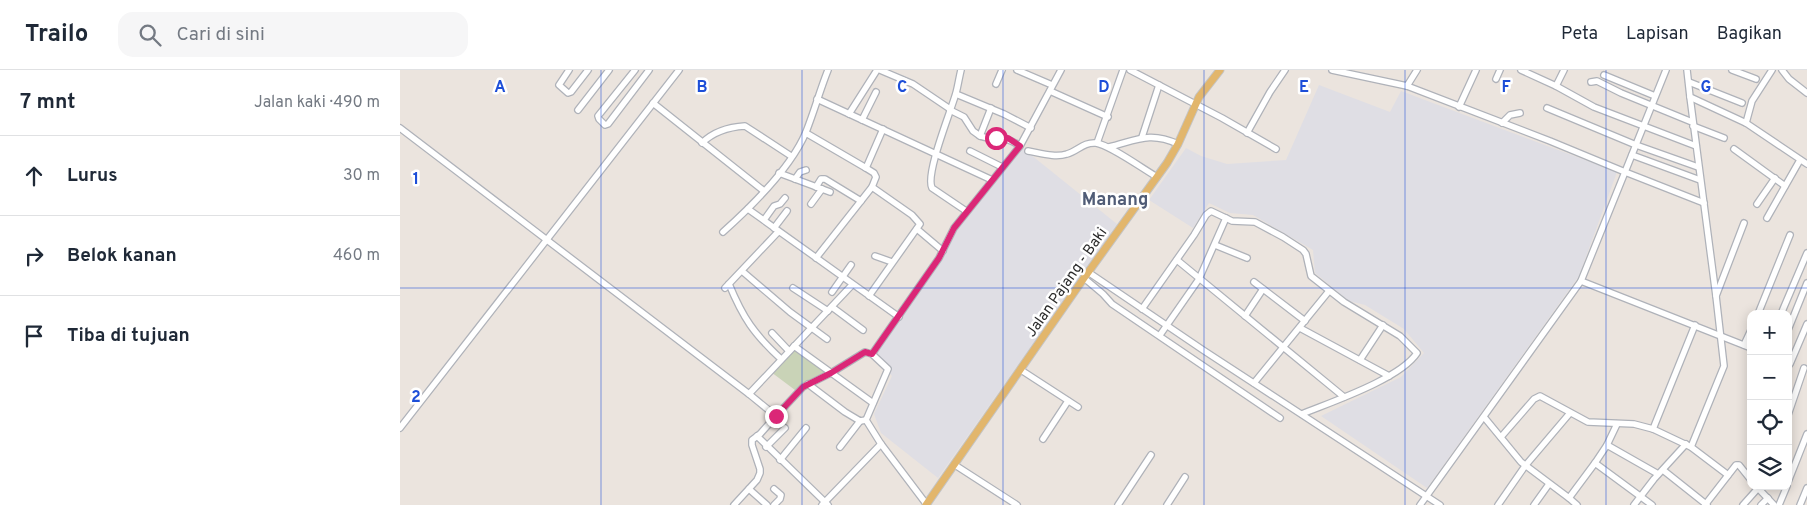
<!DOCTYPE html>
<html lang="id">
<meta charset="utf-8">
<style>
:root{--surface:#fff;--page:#f6f6f7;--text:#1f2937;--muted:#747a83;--line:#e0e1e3}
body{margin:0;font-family:Overpass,sans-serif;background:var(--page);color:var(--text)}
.controls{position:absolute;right:15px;bottom:15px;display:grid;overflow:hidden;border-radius:10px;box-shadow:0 2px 12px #0003}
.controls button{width:45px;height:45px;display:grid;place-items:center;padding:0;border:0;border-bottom:1px solid var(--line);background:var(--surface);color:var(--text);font:25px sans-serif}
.stop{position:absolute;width:15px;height:15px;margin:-11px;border:4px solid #db2777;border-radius:50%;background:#fff}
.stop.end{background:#db2777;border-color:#fff;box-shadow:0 1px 5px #0008}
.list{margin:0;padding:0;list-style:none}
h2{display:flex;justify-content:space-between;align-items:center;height:65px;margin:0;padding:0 20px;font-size:21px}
h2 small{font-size:16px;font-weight:400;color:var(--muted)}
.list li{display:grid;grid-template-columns:32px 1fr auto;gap:15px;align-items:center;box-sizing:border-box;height:80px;padding:0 20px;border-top:1px solid var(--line)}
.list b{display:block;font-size:19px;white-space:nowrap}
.list em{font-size:16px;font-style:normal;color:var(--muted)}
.icon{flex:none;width:28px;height:28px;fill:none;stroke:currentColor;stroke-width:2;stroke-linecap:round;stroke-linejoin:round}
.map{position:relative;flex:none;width:1407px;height:435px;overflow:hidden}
header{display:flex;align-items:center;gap:30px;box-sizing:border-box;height:70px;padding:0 25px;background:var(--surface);border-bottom:1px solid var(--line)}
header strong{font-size:24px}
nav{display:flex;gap:28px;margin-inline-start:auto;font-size:18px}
.search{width:350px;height:45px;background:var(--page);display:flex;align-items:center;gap:12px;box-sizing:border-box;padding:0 18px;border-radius:15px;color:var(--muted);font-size:19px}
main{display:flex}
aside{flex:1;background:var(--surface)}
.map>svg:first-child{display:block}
.industrial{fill:#dfdee4}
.cemetery{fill:#c9d3b7}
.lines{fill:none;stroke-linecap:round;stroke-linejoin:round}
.minor-casing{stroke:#afb2b9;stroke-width:8}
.major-casing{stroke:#c4c4c4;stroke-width:9}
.minor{stroke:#fff;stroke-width:5.5}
.major{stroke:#e2b66c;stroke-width:7}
.route{stroke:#db2777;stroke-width:6}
.grid{fill:none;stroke:#1d4ed8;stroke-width:1;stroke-opacity:0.55}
.labels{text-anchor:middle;stroke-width:5;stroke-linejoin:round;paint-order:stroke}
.street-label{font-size:15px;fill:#2b2b2b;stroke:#fff}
.quarter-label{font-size:18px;font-weight:bold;fill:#505c76;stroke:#fff}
.grid-label{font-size:16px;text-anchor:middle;font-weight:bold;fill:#1d4ed8;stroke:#fff;stroke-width:5;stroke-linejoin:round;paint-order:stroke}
</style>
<header>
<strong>Trailo</strong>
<div class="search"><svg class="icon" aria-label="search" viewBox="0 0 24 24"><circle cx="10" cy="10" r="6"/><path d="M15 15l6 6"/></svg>Cari di sini</div>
<nav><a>Peta</a><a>Lapisan</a><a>Bagikan</a></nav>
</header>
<main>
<aside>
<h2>7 mnt<small>Jalan kaki · 490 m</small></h2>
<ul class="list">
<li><svg class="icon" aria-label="ahead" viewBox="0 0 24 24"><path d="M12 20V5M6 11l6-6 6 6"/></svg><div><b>Lurus</b></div><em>30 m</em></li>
<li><svg class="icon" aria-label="right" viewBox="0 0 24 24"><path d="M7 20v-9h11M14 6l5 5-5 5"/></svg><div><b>Belok kanan</b></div><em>460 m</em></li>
<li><svg class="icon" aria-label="arrive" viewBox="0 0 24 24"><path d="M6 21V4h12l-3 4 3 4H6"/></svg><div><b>Tiba di tujuan</b></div></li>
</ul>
</aside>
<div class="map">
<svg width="1407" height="435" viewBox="0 0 1407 435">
<rect width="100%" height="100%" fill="#ebe4de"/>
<g class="industrial">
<polygon points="919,15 990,42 1001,21 1217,102 1179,206 1027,418 921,346 1001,307 1024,283 1004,259 965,235 949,231 915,203 913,180 853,145 830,143 809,133 793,158 749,130 786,78 801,86 827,94 886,90"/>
<polygon points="620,76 717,154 538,408 481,363 474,344 492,306 470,282 576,129"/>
</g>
<polygon class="cemetery" points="394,279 426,302 395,320 371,302"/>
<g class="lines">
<defs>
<g id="minor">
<polyline points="169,0 159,15 168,23 171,22 188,0"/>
<polyline points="235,0 198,46 199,49 205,55 208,54 249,0"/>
<polyline points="480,0 513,14 550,39"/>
<path d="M561 0C559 8 558 16 556 23 551 41 525 104 532 118L566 141"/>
<polyline points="617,0 652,15"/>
<polyline points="730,0 822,48 876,79"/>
<polyline points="932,0 1007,16 1150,71 1225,102 1266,0"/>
<polyline points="1121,0 1156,16 1194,37 1296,76"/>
<polyline points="1287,0 1290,27 1346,53 1407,94"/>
<polyline points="1332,0 1356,9"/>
<polyline points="1382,0 1389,9 1407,23"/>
<polyline points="1204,5 1255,26"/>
<polyline points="1096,9 1100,0"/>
<polyline points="1191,12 1197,11 1221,23 1292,52"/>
<polyline points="1289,12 1342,33"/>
<polyline points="596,14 602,0"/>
<polyline points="1007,16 1017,0"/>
<polyline points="1156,16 1164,0"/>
<polyline points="650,21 708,47"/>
<polyline points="556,24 604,44 631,58"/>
<polyline points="1290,27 1316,226"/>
<polyline points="417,29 592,110"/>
<polyline points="253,33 364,121"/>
<polyline points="1059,37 1076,0"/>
<path d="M591 38 580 66C597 72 602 63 620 76"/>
<polyline points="1147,38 1236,75 1298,97"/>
<polyline points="178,40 209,0"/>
<polyline points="550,40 564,47 573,61 580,66"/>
<polyline points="449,44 477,0"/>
<polyline points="462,50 476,22"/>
<polyline points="1102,53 1110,45 1120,43"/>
<polyline points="1346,53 1352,31 1372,0"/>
<polyline points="1293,56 1324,68"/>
<polyline points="0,58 349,324"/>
<polyline points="406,63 466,98 474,103 476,107 472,117 416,188"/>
<polyline points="847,63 870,22 885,0"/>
<polyline points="742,67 759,15"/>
<path d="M302 73C313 62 329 57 345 56L391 86"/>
<polyline points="697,73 723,0"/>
<path d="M709 77C737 70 750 61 778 74"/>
<polyline points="1334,79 1385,116"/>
<polyline points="570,81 602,97"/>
<path d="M628 81C640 83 655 88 667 84 678 81 683 72 696 73 710 75 743 99 757 107"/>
<polyline points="1232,85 1300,110"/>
<polyline points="466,98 483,59"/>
<polyline points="379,103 430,122"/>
<polyline points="395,109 400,102 406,100"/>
<polyline points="416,117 421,109 425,109 461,131"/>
<polyline points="411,134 422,119"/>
<polyline points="1357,134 1375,108"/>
<polyline points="348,139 499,247"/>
<polyline points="1367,148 1400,90"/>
<polyline points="364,150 374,136 380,134 385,128"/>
<polyline points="374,158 387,141"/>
<polyline points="517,159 543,181"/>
<path d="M323 162C352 136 391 98 406 62 414 42 420 20 428 0"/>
<polyline points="815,175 847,188"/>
<polyline points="475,186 492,192"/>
<polyline points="777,190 944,327"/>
<polyline points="342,201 390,242 427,269"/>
<polyline points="688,202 803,280 1040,435"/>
<polyline points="684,208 703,224 712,234 880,348"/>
<polyline points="1181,211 1351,278"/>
<polyline points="854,212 905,251"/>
<path d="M329 214C343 248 354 264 381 289"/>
<polyline points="325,218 378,162"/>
<polyline points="393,218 428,241"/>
<polyline points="432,222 451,195"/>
<polyline points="469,226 520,154 512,145 472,117"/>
<polyline points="432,237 463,260"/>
<path d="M742 239 794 165 806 145 811 141 832 151 855 152 883 167 903 180 906 184 911 206 944 232 1000 266 1017 283C1000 309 931 332 902 344"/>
<polyline points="1358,244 1390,165"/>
<polyline points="1381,244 1407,183"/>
<polyline points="845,246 863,219"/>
<polyline points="900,258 989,306"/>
<polyline points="1388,260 1407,213"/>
<polyline points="372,263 389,281"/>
<polyline points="760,265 799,209 826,148"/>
<polyline points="1344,275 1351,260"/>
<polyline points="394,276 473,333"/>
<polyline points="472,284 539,188 554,158 620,76 661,0"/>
<polyline points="960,290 983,255"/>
<polyline points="1390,294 1407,254"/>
<polyline points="621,300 678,337"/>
<polyline points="854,313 929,221"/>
<polyline points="408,314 445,342 460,351 466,350"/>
<polyline points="1388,345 1404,298"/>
<polyline points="376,346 403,317 431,303 465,282 472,284 488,299 466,350 481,374 527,435"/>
<polyline points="1084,347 1121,392 1169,428 1195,393 1252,435"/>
<polyline points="0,358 279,0"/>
<polyline points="1253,359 1295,255"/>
<polyline points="357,366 428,435"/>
<polyline points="1101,367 1134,329 1140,326 1188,352 1234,354 1253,359 1291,377 1328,405"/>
<polyline points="643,369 668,331"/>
<polyline points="1207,375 1258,404"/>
<polyline points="366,377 385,358"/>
<polyline points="440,377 460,351"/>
<polyline points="1291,377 1324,296 1316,226 1344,153"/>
<polyline points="380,390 406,358"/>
<polyline points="1195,393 1207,375 1217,354"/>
<polyline points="555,395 617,435"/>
<polyline points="1263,400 1307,435"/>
<polyline points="1388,412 1407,364"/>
<polyline points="1356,416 1374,435"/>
<polyline points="349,419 367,435"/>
<polyline points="374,419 381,425 380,429 374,435"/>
<polyline points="1169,428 1177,435"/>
<polyline points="334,435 357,410 360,403 360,399 352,375 352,370 360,364 376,346 349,324 452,215"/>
<polyline points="422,435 481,374"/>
<polyline points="718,435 751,385"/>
<polyline points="767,435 785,407"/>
<polyline points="1020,435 1181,211 1225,102 1304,133"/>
<polyline points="1098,435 1125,396 1170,343"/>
<polyline points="1134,435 1149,414"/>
<polyline points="1234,435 1254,409 1286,374"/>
<polyline points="1305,435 1336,395 1339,395 1351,410"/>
<polyline points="1343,435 1360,416"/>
<polyline points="1361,435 1368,428"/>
<polyline points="1379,435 1387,416"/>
<polyline points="1400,435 1407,418"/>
</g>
<polyline id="major" points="526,435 684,208 767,93 778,74 799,27 820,0"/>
</defs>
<use href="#minor" class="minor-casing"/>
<use href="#major" class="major-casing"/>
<use href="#minor" class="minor"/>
<use href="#major" class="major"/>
</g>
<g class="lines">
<polyline class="route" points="376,346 403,317 431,303 465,282 472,284 539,188 554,158 620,76 608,68 596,68"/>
</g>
<path class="grid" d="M201 0V435M402 0V435M603 0V435M804 0V435M1005 0V435M1206 0V435M0 218H1407"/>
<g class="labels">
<g class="street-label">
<text transform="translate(666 212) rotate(-55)" y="5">Jalan Pajang - Baki</text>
</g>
<g class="quarter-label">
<text x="715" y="135">Manang</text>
</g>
</g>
<g class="grid-label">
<text x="100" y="22">A</text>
<text x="302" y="22">B</text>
<text x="502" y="22">C</text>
<text x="704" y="22">D</text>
<text x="904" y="22">E</text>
<text x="1106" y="22">F</text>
<text x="1306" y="22">G</text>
<text x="16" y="114">1</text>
<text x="16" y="332">2</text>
</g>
</svg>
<div class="controls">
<button>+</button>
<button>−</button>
<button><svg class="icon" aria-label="locate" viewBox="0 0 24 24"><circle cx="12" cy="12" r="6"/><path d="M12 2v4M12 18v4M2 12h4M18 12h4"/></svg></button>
<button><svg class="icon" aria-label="layers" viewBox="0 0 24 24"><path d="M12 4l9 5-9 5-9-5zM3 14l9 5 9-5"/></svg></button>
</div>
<div class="stop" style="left:596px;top:68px"></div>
<div class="stop end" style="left:376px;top:346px"></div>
</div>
</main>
